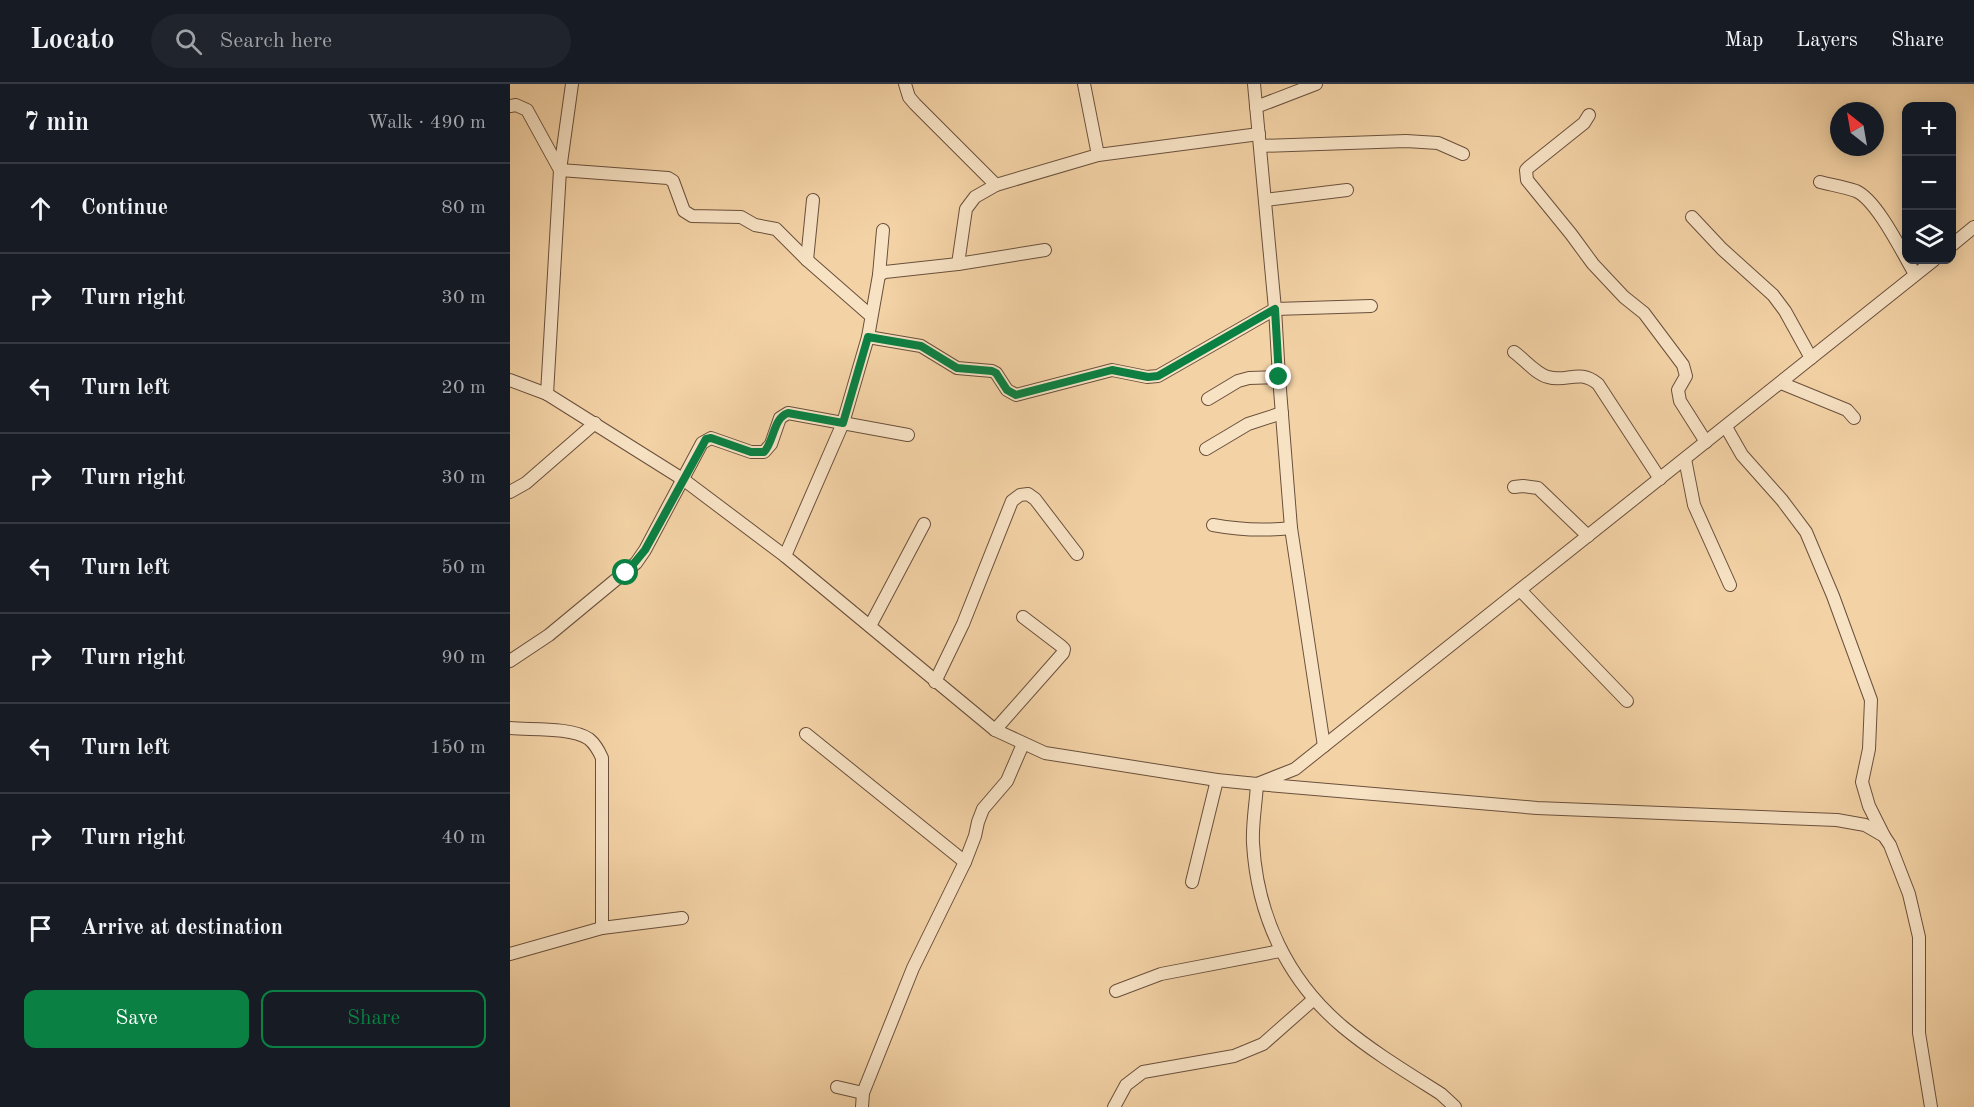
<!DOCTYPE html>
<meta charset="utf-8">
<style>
:root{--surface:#171b24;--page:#20242c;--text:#f1f3f6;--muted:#9ea1a6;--line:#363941;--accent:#0b8043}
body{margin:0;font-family:"Old Standard TT",serif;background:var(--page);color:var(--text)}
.controls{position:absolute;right:18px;top:18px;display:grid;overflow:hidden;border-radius:12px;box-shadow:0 3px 15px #0003}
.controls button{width:54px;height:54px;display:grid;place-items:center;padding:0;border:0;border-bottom:2px solid var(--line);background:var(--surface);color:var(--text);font:30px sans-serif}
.compass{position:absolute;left:1320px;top:18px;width:54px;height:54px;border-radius:50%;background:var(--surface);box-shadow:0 3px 15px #0003;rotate:329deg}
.stop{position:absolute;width:18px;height:18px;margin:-14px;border:4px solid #0b8043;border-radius:50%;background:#fff}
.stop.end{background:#0b8043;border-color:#fff;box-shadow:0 2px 6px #0008}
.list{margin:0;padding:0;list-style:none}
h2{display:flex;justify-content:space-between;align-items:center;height:78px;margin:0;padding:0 24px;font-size:26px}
h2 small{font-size:20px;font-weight:400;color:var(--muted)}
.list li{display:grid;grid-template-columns:39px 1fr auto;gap:18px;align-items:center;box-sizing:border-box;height:90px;padding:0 24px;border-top:2px solid var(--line)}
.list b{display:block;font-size:22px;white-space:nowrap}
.list em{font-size:20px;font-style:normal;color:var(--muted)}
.actions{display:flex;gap:12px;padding:18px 24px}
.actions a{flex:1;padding:14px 0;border:2px solid var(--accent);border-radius:12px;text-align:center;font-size:21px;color:var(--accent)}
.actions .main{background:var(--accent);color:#fff}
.icon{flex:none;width:33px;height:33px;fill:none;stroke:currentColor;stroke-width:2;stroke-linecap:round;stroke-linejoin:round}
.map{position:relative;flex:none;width:1464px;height:1023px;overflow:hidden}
header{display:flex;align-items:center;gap:36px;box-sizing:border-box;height:84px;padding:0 30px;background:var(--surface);border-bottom:2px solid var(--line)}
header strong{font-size:28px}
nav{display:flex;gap:33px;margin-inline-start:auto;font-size:21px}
.search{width:420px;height:54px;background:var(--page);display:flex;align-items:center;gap:15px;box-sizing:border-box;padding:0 21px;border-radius:33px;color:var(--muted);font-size:22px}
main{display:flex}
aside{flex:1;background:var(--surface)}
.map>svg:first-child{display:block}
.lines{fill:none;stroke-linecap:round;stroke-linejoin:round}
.minor-casing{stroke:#6a503c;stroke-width:14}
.minor{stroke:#f7e2c4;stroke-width:12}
.route{stroke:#0b8043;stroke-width:8}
</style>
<header>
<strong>Locato</strong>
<div class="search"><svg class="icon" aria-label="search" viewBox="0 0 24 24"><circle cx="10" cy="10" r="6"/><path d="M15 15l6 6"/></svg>Search here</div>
<nav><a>Map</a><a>Layers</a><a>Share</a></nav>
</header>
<main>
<aside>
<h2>7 min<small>Walk · 490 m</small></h2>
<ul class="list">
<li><svg class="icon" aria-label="ahead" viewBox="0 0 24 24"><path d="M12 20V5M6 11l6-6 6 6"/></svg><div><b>Continue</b></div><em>80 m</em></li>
<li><svg class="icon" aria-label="right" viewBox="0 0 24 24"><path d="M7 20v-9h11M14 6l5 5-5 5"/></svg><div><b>Turn right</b></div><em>30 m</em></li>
<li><svg class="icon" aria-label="left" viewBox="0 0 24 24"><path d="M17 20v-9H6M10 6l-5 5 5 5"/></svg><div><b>Turn left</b></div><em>20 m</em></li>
<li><svg class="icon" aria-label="right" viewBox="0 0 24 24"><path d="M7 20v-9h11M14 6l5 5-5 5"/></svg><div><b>Turn right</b></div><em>30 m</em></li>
<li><svg class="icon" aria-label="left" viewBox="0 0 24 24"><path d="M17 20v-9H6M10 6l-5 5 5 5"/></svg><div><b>Turn left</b></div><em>50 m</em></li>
<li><svg class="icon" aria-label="right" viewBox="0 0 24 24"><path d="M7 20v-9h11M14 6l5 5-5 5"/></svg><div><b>Turn right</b></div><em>90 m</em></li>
<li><svg class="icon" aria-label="left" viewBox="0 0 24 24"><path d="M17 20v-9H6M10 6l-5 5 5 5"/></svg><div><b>Turn left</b></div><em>150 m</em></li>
<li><svg class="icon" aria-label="right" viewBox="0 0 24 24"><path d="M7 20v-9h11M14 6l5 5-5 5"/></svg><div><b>Turn right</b></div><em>40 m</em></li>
<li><svg class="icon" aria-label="arrive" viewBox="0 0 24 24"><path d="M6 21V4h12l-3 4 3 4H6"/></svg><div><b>Arrive at destination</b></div></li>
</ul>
<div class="actions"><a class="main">Save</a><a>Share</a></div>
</aside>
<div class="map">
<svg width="1464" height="1023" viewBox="0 0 1464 1023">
<rect width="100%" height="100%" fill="#f3d2a5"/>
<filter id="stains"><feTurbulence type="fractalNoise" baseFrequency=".00333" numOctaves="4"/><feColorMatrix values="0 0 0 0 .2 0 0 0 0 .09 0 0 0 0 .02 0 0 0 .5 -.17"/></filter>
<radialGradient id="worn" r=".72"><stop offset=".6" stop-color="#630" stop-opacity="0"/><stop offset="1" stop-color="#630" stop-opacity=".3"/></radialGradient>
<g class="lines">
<defs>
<g id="minor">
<polyline points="395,0 399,13 405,20 486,101"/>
<polyline points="574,0 588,71"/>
<polyline points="744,0 765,225 769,293 781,444 814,662"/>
<polyline points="0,22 6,21 17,26 50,86 158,94 163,97 174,127 182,132 231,133 245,141 266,145 297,176 361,232"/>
<polyline points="746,23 806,0"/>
<polyline points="1079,31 1074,39 1019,83 1016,86 1017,96 1061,150 1083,180 1114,213 1134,229 1173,281 1176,292 1168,306 1170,317 1196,358"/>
<polyline points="750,62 896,57 928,59 953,70"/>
<path d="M1310 98C1322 101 1335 103 1346 107 1367 116 1393 170 1405 190"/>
<polyline points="755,116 837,106"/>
<polyline points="1182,133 1212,165 1263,211 1275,227 1301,274"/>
<polyline points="1442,161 1464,143"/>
<polyline points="297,176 303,116"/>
<polyline points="448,180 456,125 465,113 486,101 588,71 749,50"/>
<polyline points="369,191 375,188 448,180 535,166"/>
<polyline points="358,253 411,262 447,284 482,287 486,289 497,306 506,311 602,286 637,293 648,292 765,225 861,222"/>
<path d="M1004 268C1014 275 1026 290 1038 293 1057 299 1069 284 1088 300L1150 395"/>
<polyline points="0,296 37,310 174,396 275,472 485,646 535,669 707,696 747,700 785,685 1424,176"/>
<polyline points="1271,299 1337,326 1344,334"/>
<polyline points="37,310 50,86 62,0"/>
<polyline points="698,315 728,297 739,294 769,293"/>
<polyline points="1216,343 1232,371 1272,416 1296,448 1323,512 1361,616 1359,665 1352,698 1359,722 1374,752"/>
<polyline points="696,365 738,340 772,329"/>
<polyline points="1175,375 1184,421 1220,501"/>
<polyline points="1004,403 1013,402 1028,404 1078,452"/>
<polyline points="0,408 16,399 85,339"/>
<path d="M703 441C730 446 754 447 781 444"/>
<polyline points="275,472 333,339 358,253 369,191 373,146"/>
<polyline points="1010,506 1117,617"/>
<polyline points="360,542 414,440"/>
<polyline points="0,577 39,551 126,479 135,466 192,359 201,354 241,368 254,368 261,360 270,334 278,329 398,351"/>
<polyline points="425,598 453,540 502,417 510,411 518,410 525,415 567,470"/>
<path d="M0 644C22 646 61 643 79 655 85 660 89 667 92 674V844"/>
<polyline points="485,646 553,569 554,565 551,562 513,533"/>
<polyline points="296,650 455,778"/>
<polyline points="682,798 707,696"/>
<polyline points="0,870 92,844 172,834"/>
<polyline points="606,907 651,890 770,867"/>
<polyline points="327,1003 353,1009"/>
<polyline points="352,1023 353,1009 403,884 455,778 465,752 468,738 473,725 497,697 513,660"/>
<polyline points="604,1023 616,1001 633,988 724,972 753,960 804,915"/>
<path d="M945 1023 931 1010C898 989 863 968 833 943 777 896 747 831 743 759 742 740 746 719 747 700L1027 724 1327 736 1355 741 1374 752 1380 761 1399 810 1409 853V949L1421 1023"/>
</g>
</defs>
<use href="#minor" class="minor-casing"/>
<use href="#minor" class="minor"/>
</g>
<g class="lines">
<path class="route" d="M116 489 135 466 196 355 201 354 241 368H254C264 358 263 334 278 329L333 339 358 253 411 262 447 284 482 287 486 289 497 306 506 311 602 286 638 293 648 292 765 225 769 293"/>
</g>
<rect width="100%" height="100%" filter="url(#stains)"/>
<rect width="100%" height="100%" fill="url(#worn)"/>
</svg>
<div class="controls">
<button>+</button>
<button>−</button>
<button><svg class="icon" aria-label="layers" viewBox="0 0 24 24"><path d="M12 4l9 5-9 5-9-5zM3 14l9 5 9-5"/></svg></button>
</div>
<svg class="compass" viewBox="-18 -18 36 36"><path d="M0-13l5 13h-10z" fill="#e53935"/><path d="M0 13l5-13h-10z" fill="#9ea1a6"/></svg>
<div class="stop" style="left:116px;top:489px"></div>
<div class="stop end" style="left:769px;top:293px"></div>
</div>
</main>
